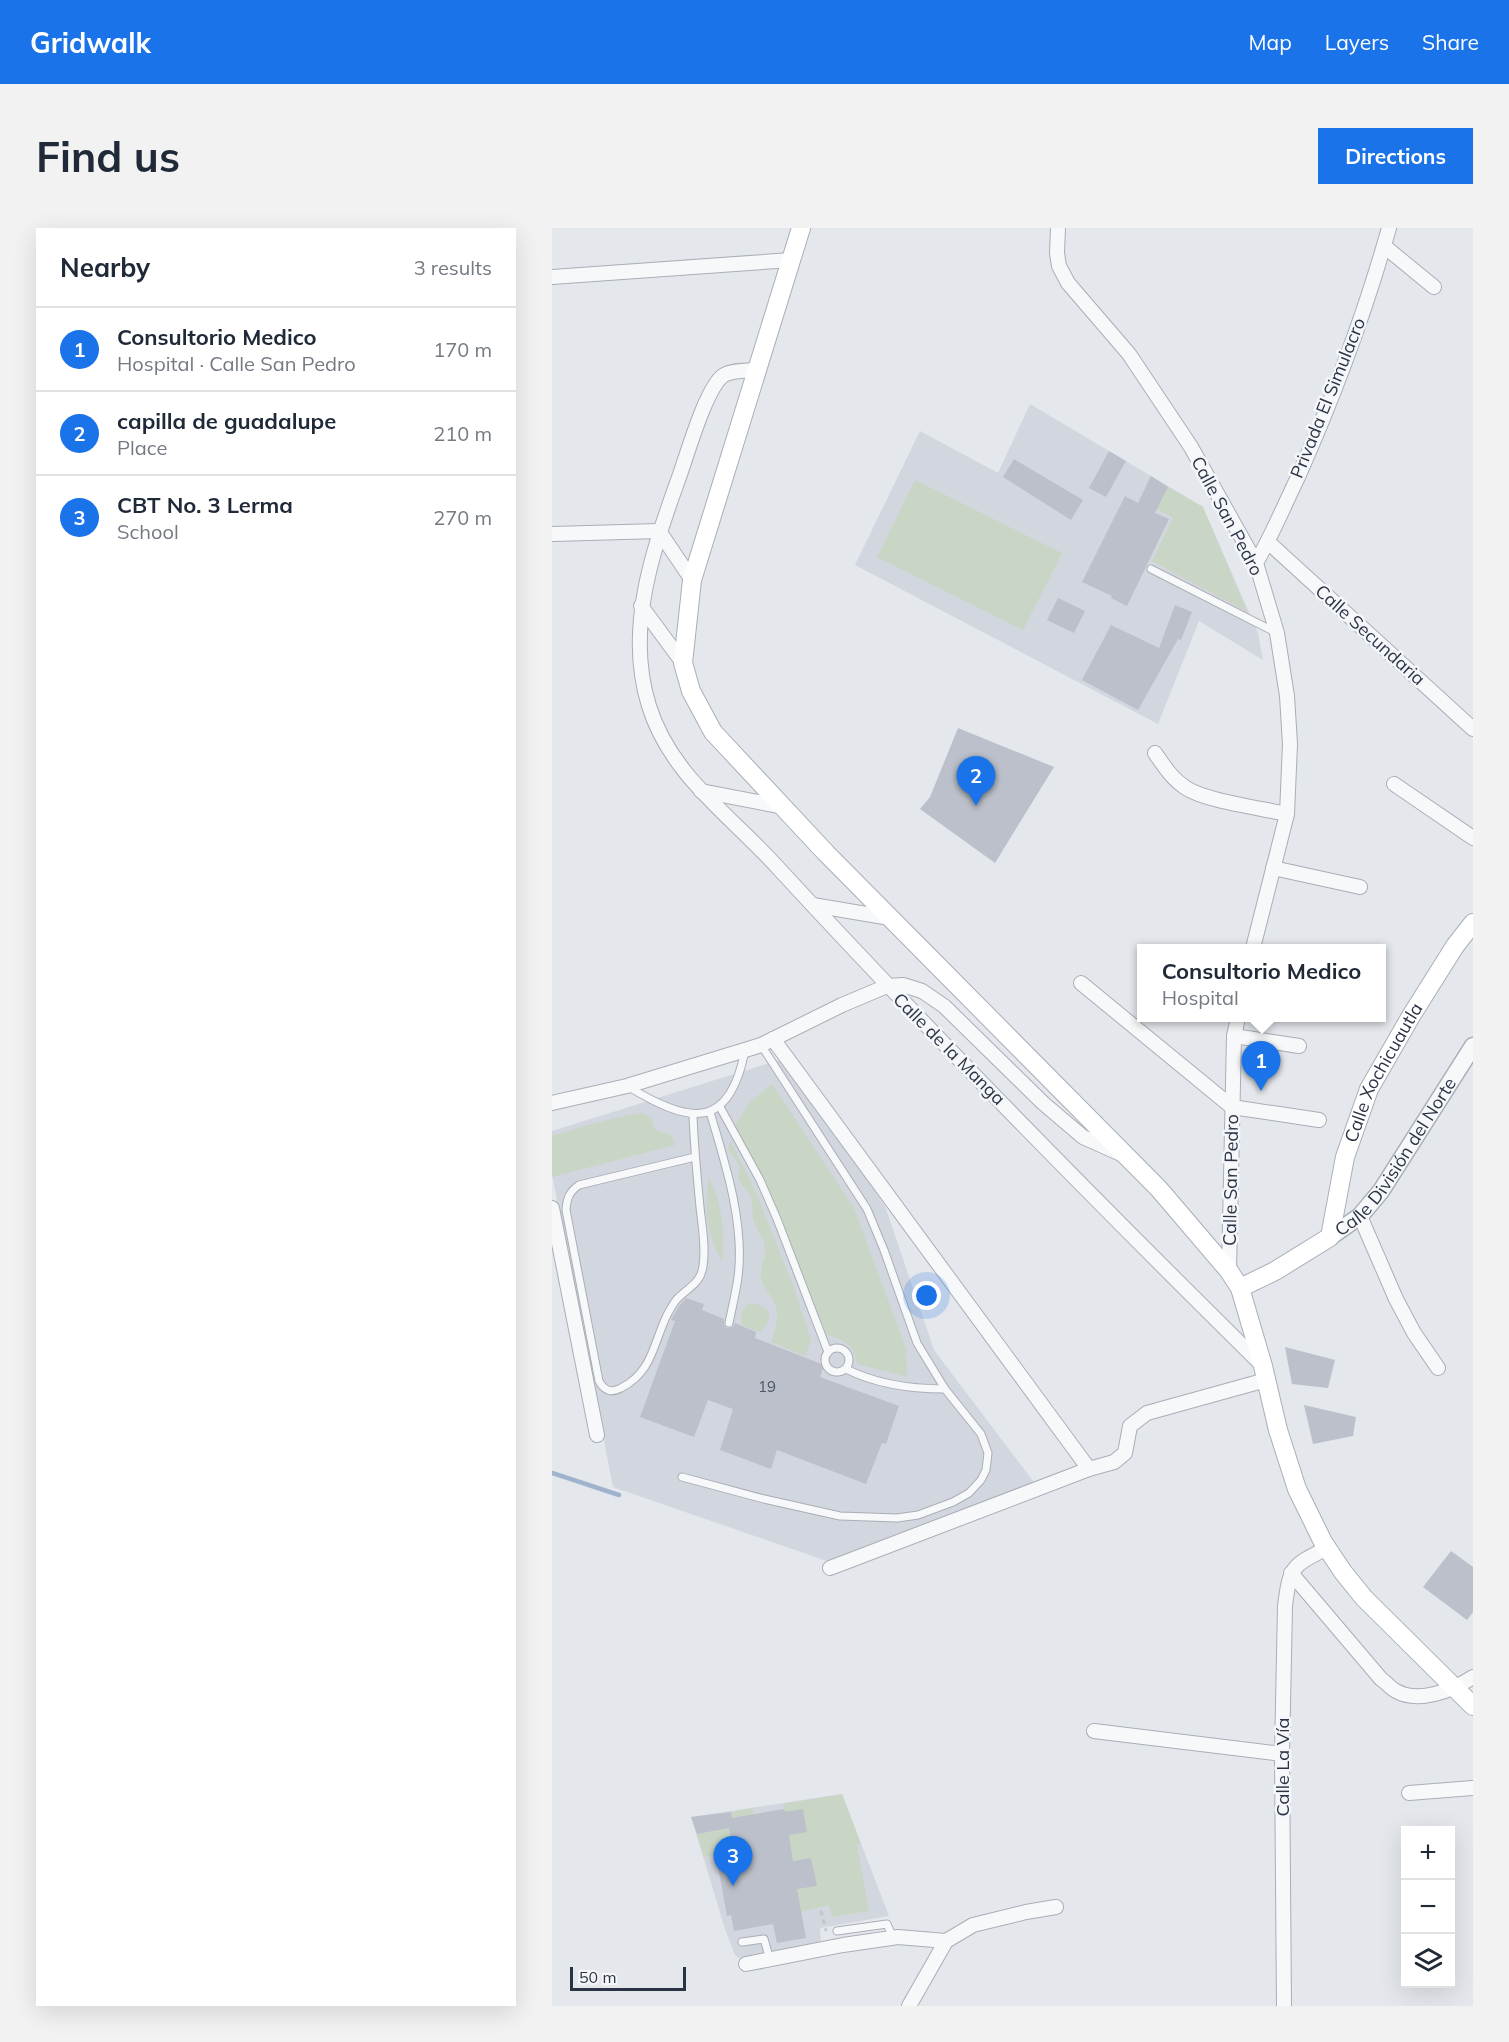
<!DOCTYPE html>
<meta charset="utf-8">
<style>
:root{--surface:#fff;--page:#f2f2f3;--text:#1f2937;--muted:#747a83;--line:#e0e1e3;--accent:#1a73e8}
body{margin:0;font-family:Mulish,sans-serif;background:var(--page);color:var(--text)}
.controls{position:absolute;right:18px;bottom:18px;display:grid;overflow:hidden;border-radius:0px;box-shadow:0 6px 24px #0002}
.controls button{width:54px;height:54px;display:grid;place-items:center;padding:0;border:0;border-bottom:2px solid var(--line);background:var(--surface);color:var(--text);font:30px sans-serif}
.scale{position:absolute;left:18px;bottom:15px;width:116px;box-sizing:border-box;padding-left:6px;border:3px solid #2b3445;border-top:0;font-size:16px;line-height:21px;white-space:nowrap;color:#2b3445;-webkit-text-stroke:4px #f4f6f9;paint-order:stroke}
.you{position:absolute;left:375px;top:1068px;width:21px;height:21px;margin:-15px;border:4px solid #fff;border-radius:50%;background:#1a73e8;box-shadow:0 0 0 9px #1a73e833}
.badge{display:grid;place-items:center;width:39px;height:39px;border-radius:50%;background:var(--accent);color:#fff;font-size:20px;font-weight:700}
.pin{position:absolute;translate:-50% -50px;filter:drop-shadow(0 2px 3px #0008)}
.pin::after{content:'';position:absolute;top:32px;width:21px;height:18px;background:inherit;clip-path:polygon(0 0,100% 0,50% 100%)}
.popup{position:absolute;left:585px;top:716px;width:249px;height:78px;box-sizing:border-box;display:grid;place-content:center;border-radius:0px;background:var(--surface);filter:drop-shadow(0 2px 4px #0005);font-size:20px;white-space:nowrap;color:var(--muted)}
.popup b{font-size:22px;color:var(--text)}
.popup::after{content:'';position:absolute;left:50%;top:100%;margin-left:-12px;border:12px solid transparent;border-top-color:var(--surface)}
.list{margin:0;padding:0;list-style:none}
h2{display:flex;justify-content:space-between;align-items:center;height:78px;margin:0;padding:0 24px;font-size:26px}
h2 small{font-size:20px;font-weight:400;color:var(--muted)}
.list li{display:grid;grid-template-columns:39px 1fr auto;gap:18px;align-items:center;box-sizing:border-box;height:84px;padding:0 24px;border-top:2px solid var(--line)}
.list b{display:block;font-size:22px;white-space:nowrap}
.list p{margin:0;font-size:20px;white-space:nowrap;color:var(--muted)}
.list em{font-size:20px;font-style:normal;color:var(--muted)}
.icon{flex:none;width:33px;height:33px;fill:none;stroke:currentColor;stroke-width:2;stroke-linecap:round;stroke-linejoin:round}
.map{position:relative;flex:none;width:921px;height:1778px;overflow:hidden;border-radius:0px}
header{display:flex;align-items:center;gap:36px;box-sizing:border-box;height:84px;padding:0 30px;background:var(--accent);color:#fff}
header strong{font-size:28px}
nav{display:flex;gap:33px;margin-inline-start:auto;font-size:21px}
.intro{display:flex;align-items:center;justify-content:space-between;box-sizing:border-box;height:144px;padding:0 36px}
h1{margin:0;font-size:42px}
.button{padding:15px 27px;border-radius:0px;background:var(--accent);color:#fff;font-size:21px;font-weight:700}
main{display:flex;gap:36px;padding:0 36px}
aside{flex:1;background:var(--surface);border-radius:0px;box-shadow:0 6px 24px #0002}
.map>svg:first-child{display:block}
.built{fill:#d2d6de}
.green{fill:#c9d6c5}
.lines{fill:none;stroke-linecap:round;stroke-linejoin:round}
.stream{stroke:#9fb4cc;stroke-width:4.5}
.building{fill:#bbc0ca}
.service-casing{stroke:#a9aeb7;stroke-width:9}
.minor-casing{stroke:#a9aeb7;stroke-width:16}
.tertiary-casing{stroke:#a9aeb7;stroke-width:19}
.secondary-casing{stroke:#a9aeb7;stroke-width:20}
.path{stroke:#c2c5cb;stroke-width:3;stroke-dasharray:4.5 4.5;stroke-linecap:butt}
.service{stroke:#f7f8fa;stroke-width:7}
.minor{stroke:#f7f8fa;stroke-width:14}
.tertiary{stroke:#f7f8fa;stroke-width:16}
.secondary{stroke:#fff;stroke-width:18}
.labels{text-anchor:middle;stroke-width:5;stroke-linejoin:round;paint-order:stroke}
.number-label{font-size:15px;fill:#4f5766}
.street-label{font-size:18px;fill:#2b3445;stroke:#f4f6f9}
</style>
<header>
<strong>Gridwalk</strong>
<nav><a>Map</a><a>Layers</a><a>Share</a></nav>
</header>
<div class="intro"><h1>Find us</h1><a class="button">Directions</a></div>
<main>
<aside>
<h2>Nearby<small>3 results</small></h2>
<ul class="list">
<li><span class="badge">1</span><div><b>Consultorio Medico</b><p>Hospital · Calle San Pedro</p></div><em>170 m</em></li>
<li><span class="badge">2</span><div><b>capilla de guadalupe</b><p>Place</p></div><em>210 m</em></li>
<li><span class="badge">3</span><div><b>CBT No. 3 Lerma</b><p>School</p></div><em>270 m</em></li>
</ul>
</aside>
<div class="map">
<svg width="921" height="1778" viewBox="0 0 921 1778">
<rect width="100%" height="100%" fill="#e4e7ec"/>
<g class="built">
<polygon points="478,176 651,279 706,405 711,432 647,393 606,496 303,337 368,203 446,245"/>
<polygon points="230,831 333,978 382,1122 484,1257 275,1333 61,1259 0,946 0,903"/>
<polygon points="290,1566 337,1688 268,1700 269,1717 189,1731 183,1727 173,1701 139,1589"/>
</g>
<g class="green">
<polygon points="363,252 510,325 471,402 325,329"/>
<polygon points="616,259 651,279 695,384 600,333 621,290 605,281"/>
<path d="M220 856 302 980 354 1121 355 1149 305 1136C302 1117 293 1112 275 1107L183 898 198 874Z"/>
<path d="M91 885 100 892 103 902 119 907 123 917 0 949V908C30 899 60 889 91 885Z"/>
<path d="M179 913 206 969 242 1060 259 1113 253 1128 219 1114C224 1100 229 1084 220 1070 216 1063 211 1059 209 1050 207 1039 215 1030 213 1019 212 1009 205 1003 202 994 199 985 202 975 198 967 196 961 190 959 187 952 185 947 188 944 188 939 188 938 178 924 176 920Z"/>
<path d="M157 949C169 973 174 1006 170 1033 154 1007 152 979 157 949Z"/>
<path d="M198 1075C218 1077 223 1088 209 1104L201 1102 190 1097C188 1088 190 1081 198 1075Z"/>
<polygon points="290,1566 309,1616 305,1617 317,1683 280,1689 277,1677 249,1684 245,1661 259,1631 241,1633 231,1576"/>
<polygon points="201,1580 201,1586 181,1599 179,1584"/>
<polygon points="177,1600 182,1624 152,1629 145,1606"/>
</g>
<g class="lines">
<polyline class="stream" points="0,1245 67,1267"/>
</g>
<g class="building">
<polygon points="557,223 574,233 554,269 537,260"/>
<polygon points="462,231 531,272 519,292 451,249"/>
<polygon points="599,248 616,259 603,285 617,291 575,378 559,370 560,368 530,354 573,268 586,275"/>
<polygon points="506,370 533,383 522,405 495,392"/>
<polygon points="623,377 640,384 629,412 626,411 586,482 530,452 559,397 607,420"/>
<polygon points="406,500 502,539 443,635 368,581 378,569"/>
<polygon points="134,1070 152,1076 150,1082 172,1091 172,1097 175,1100 181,1099 183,1095 204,1104 203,1110 272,1137 268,1149 347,1178 334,1216 330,1215 314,1256 225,1222 219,1241 168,1222 181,1181 156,1172 142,1209 88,1189 123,1093 119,1092 127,1078"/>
<polygon points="733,1119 783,1132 776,1160 740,1156"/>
<polygon points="752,1177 804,1189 801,1208 761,1216"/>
<polygon points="899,1323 921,1339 921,1384 915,1392 871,1359"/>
<polygon points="232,1581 233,1584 251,1581 255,1604 237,1607 241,1633 259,1630 265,1658 245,1661 254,1710 225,1715 221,1696 182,1703 179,1687 175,1688 164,1627 182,1624 177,1600 145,1606 139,1589 179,1584 180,1590"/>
</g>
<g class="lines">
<defs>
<g id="service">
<polyline points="599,341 725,405"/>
<path d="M75 858C135 894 177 906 193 822"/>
<polyline points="168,879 208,952 225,991 276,1124"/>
<path d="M158 884C173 934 193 996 186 1049 184 1064 180 1080 177 1095"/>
<path d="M141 887C142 917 145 948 148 979 150 998 154 1019 151 1038 149 1055 137 1059 126 1070 122 1074 119 1080 116 1085 101 1115 101 1144 69 1160 58 1166 52 1162 47 1153L14 982C15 970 17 964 27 957L143 929"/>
<circle cx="285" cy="1132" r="12"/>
<path d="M294 1141C324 1156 359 1161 393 1161"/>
<polyline points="130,1249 212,1271 288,1288 345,1290 366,1287 401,1274 417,1265 429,1252 434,1242 436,1225 429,1206 393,1161 365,1115 332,1022 315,981 209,817"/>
<polyline points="285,1703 335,1696 341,1710"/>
<polyline points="190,1714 212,1711 218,1732"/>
</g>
<g id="minor">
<polyline points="506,0 505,25 507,38 516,55 577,126 639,219 704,335 725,405 735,468 738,516 735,586 701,720"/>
<polyline points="832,18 882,59"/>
<polyline points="0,49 239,32"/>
<path d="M204 142C193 143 181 142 172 147 154 158 134 231 126 252 100 325 73 402 97 478 119 549 181 589 228 642 384 811 546 975 709 1136"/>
<polyline points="1,306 107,303 140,352"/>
<polyline points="716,314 921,501"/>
<path d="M704 335C720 307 732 278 746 249 782 168 813 85 837 0"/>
<polyline points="89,378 131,435"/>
<path d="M603 525C612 538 620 551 634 560 654 573 709 580 735 586"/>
<polyline points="842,556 921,610"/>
<polyline points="149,563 232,579"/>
<polyline points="721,640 808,659"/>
<polyline points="261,677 338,690"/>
<polyline points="529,755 680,879 767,892"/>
<polyline points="682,808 747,818"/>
<polyline points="221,811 537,1241"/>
<polyline points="0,875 75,858 193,822 209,817 290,777 335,758 351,757 370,763 392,778 491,875 531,909 569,926"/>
<polyline points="0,980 45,1207"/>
<polyline points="808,988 844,1071 862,1105 886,1140"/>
<polyline points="677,1043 682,808 686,790"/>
<polyline points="278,1340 537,1241 562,1234 573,1225 578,1198 595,1185 714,1152"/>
<path d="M739 1345 829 1451C834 1454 838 1460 844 1463 867 1476 901 1462 921 1449"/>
<polyline points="542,1503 730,1526"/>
<polyline points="857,1565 921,1560"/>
<polyline points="194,1736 291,1717 346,1709 394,1713 421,1697 474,1684 504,1679"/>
<polyline points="357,1778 394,1713"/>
<path d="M732 1778 730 1526 733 1378C738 1338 740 1338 775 1320"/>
</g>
<g id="tertiary">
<path id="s1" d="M778 1009 808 988 829 963 921 818"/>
</g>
<g id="secondary">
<polyline points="249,0 140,352 131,435 139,463 161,504 274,625 607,961 677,1043 688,1060 711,1138 726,1202 745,1261 771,1314 791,1344 812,1370 921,1478"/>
<path id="s2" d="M688 1060 723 1043 778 1009 793 929 817 861 859 788 903 718 921 695"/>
</g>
</defs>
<use href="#service" class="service-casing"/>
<use href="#minor" class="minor-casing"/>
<use href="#tertiary" class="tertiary-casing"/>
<use href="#secondary" class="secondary-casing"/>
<polyline class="path" points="269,1683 274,1703"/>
<use href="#service" class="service"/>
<use href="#minor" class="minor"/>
<use href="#tertiary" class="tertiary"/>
<use href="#secondary" class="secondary"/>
</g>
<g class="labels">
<g class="number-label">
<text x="215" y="1164">19</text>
</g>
<g class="street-label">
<text transform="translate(776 170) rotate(-68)" y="6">Privada El Simulacro</text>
<text transform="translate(675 288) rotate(62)" y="6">Calle San Pedro</text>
<text transform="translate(818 407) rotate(42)" y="6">Calle Secundaria</text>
<text transform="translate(397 821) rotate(45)" y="6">Calle de la Manga</text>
<text dy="6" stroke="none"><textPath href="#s2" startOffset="278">Calle Xochicuautla</textPath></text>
<text dy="6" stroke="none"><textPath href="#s1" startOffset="105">Calle División del Norte</textPath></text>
<text transform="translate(679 952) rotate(-89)" y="6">Calle San Pedro</text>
<text transform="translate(731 1539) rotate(-90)" y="6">Calle La Vía</text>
</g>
</g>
</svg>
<div class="controls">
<button>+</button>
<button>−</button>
<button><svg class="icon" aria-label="layers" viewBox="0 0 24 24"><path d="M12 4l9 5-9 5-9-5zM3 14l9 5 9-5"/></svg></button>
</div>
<div class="scale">50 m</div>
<div class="you"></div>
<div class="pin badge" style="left:709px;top:863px">1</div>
<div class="popup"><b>Consultorio Medico</b>Hospital</div>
<div class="pin badge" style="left:424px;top:578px">2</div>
<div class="pin badge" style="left:181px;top:1658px">3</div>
</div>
</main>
